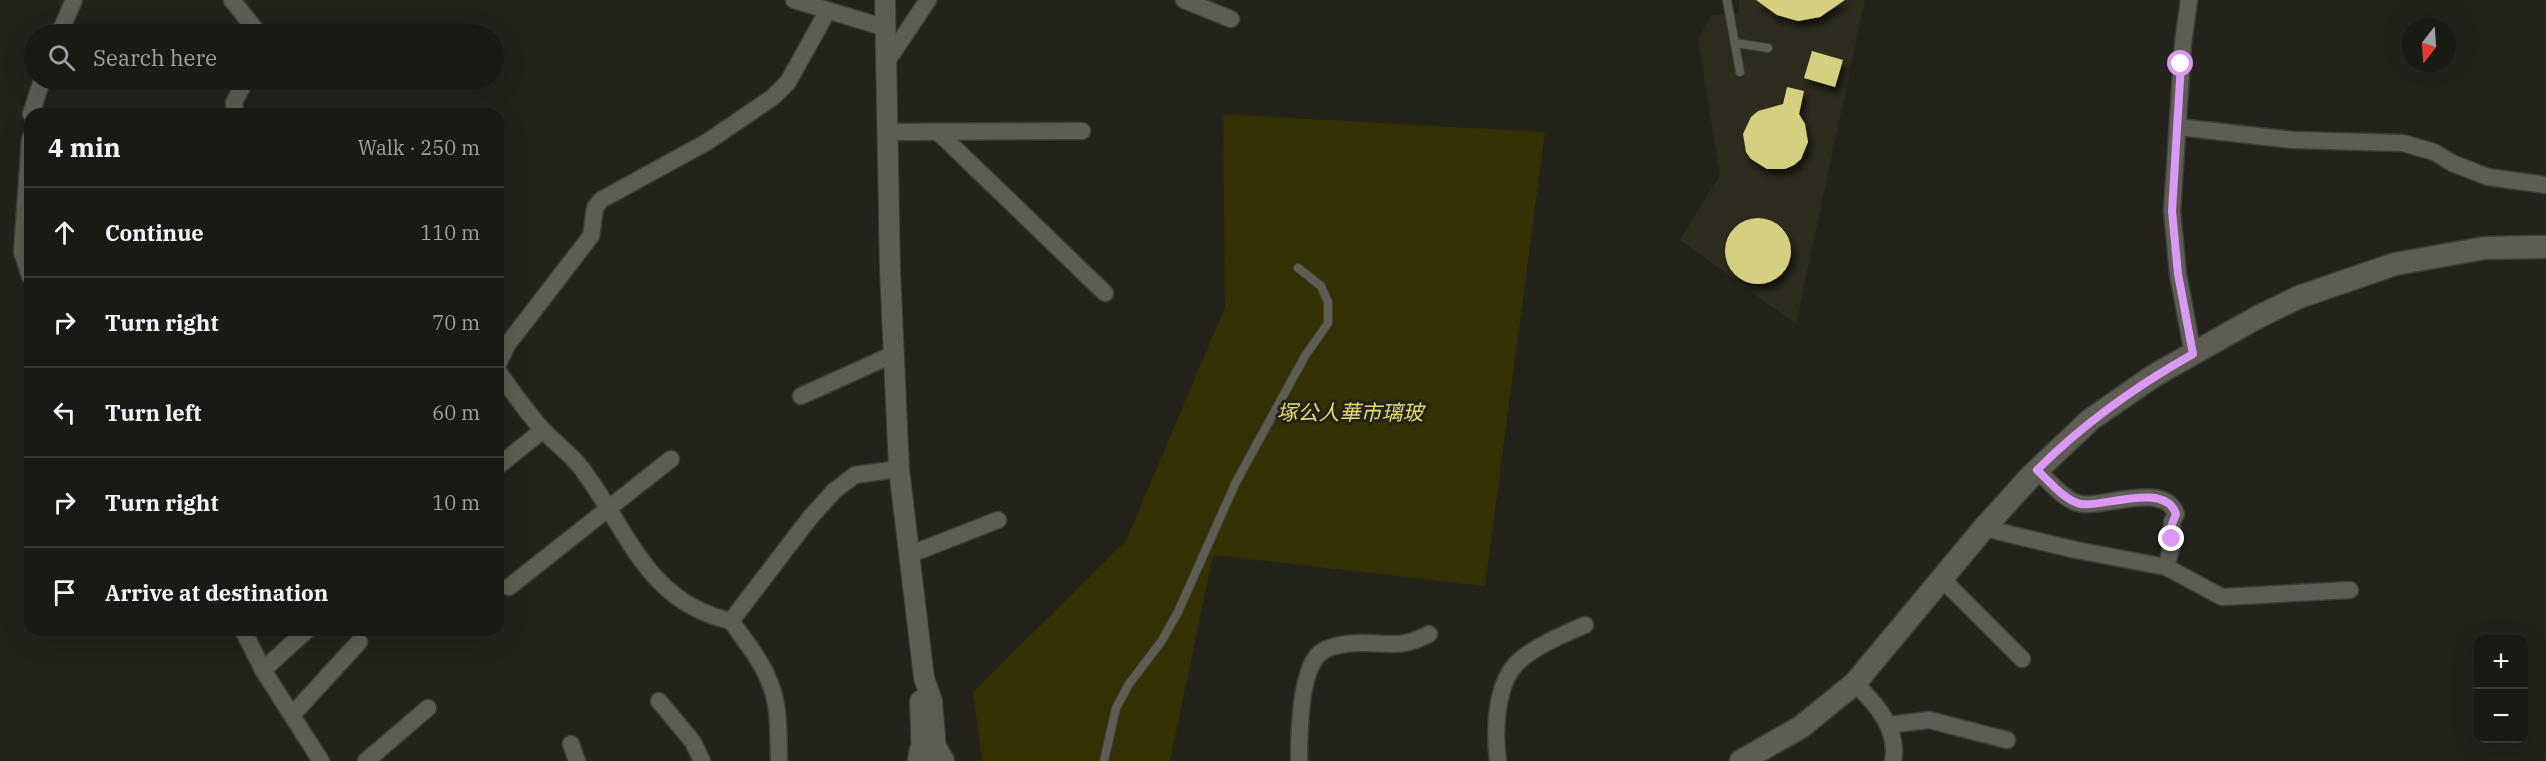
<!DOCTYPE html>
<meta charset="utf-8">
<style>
:root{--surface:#1a1a14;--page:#23231d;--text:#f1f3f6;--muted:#9fa1a0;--line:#383834}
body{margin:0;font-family:"IBM Plex Serif","Noto Sans SC",serif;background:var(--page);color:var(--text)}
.controls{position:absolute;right:18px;bottom:18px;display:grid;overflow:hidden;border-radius:12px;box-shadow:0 6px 24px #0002}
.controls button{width:54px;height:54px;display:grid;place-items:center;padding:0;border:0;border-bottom:2px solid var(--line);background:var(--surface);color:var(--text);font:30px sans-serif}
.compass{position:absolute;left:2402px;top:18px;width:54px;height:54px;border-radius:50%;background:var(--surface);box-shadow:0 6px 24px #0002;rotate:197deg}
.stop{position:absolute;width:18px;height:18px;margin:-14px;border:4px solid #db99f5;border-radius:50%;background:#fff}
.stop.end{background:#db99f5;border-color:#fff;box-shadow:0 2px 6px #0008}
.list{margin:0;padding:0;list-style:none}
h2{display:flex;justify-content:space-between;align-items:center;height:78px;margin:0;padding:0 24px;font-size:26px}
h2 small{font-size:20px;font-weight:400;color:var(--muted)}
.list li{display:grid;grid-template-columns:39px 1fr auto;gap:18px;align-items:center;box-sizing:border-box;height:90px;padding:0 24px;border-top:2px solid var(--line)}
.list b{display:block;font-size:22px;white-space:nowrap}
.list em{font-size:20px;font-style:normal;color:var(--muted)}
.icon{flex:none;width:33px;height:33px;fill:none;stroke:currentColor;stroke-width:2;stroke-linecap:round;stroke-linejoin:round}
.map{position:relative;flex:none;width:2546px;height:761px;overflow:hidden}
.search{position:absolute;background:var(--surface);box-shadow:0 6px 24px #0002;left:24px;top:24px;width:480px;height:66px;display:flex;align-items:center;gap:15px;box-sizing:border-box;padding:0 21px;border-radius:33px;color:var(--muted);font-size:22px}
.panel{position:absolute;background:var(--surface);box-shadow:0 6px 24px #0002;left:24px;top:108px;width:480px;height:528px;border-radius:18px}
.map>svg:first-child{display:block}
.built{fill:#2c2b1d}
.green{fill:#333002}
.building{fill:#d4d07f;filter:url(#shadow)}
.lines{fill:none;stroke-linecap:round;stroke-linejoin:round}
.service-casing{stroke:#3e3e38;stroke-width:10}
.minor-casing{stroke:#3e3e38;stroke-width:19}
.tertiary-casing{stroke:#3e3e38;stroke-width:22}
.secondary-casing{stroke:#3e3e38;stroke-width:25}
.service{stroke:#5d5d54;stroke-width:8}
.minor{stroke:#5d5d54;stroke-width:16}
.tertiary{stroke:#5d5d54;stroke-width:20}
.secondary{stroke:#5d5d54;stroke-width:22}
.route{stroke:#db99f5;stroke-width:8}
.labels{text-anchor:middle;stroke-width:6;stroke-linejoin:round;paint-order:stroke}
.park-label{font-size:21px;font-style:italic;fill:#e1db6d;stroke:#23231b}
</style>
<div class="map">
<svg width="2546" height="761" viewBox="0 0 2546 761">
<defs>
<filter id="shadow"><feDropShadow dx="3.5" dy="6" stdDeviation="3" flood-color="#0009"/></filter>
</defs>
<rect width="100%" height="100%" fill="#23231b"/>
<polygon class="built" points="1739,0 1865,0 1796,324 1680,240 1720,175 1698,40 1711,15 1739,13"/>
<polygon class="green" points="1223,114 1545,132 1485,586 1213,555 1170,761 982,761 973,692 1126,541 1225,307"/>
<g class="building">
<polygon points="1756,0 1845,0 1820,17 1798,21 1777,15"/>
<polygon points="1812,51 1843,60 1835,87 1804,78"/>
<polygon points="1787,87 1804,91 1799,114 1805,124 1808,142 1801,159 1794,165 1785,169 1767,169 1751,159 1746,152 1743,134 1751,117 1758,111 1783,104"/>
<circle cx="1758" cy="251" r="33"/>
</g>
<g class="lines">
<defs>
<g id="service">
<polyline points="1727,0 1740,72"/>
<polyline points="1735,43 1768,48"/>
<polyline points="1104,761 1116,708 1129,684 1161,642 1178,612 1236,482 1305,356 1328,323 1328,302 1321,286 1298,268"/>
</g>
<g id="minor">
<polyline points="232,0 255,29 255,34"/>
<polyline points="794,0 886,28"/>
<polyline points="1184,0 1231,19"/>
<polyline points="2189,0 2183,44 2172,211 2178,274 2193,354"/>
<polyline points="59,34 74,0"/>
<polyline points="887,61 928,0"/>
<polyline points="31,114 42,80"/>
<polyline points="235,114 234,102 246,80"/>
<polyline points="2178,127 2293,140 2403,143 2434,152 2452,163 2488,177 2546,185"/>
<polyline points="888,132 1082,131"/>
<polyline points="938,132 1105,293"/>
<polyline points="30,139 22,252 30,276"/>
<polyline points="498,364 507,345 591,236 595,208 601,200 707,142 773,97 788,82 827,12"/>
<path d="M498 371C512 391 526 412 543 430 555 443 571 454 582 469 629 531 646 602 731 621 745 641 763 662 771 686 780 710 778 736 779 761"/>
<polyline points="801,396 894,354"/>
<polyline points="498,466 543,430"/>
<path d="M2037 470C2049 481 2065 501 2081 504 2102 508 2165 481 2176 514L2172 522V545L2166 567"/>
<polyline points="1984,528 2076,550 2166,567 2222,597 2350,590"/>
<polyline points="911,554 998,520"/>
<polyline points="1942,579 2022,659"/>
<polyline points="509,587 671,459"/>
<polyline points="731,621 809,519 834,491 855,475 899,469"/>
<polyline points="243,630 263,670"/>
<polyline points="307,630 263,670 321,761"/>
<path d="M1855 683C1876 704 1899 729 1893 761"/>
<polyline points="659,701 693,742 702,761"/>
<polyline points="292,715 359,642"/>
<polyline points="1888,725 1929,720 2007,740"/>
<polyline points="571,744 577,761"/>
<polyline points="366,761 428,708"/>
<path d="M1299 761C1299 735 1300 672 1319 654 1327 646 1347 643 1358 643 1391 642 1398 650 1429 634"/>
<path d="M1498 761C1494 731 1495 682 1520 660 1538 645 1564 634 1585 625"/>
</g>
<g id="tertiary">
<polyline points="885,0 890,270 899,469 924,678 932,701 937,761"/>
<polyline points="920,701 922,761"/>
</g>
<g id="secondary">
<polyline points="936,749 943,761"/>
<polyline points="919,761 921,750"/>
<polyline points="1741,761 1801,727 1855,683 1984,528 2032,475 2090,420 2155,375 2258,317 2299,297 2395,264 2485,248 2546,247"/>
</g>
</defs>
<use href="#service" class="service-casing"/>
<use href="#minor" class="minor-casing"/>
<use href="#tertiary" class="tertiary-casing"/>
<use href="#secondary" class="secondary-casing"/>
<use href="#service" class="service"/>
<use href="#minor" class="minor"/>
<use href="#tertiary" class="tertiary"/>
<use href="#secondary" class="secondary"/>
</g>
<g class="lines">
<path class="route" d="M2172 539 2171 527 2176 514C2165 481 2102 508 2081 504 2065 501 2049 481 2037 470 2084 423 2136 386 2193 354L2178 274 2172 211 2181 64"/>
</g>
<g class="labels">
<g class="park-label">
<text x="1350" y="420">塚公人華市璃玻</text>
</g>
</g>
</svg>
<div class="controls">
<button>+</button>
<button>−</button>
</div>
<svg class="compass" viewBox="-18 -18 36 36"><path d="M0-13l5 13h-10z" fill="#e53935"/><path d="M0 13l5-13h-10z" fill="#9fa1a0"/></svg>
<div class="stop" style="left:2181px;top:64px"></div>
<div class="stop end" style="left:2172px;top:539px"></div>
<div class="search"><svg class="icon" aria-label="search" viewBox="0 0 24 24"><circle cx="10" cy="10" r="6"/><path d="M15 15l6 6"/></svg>Search here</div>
<section class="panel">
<h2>4 min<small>Walk · 250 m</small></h2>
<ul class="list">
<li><svg class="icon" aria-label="ahead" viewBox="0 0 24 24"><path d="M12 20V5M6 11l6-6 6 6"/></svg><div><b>Continue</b></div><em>110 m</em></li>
<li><svg class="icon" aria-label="right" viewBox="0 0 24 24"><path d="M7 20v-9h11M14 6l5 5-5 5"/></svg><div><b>Turn right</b></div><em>70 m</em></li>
<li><svg class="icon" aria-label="left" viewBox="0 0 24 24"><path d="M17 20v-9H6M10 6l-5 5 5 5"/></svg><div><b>Turn left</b></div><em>60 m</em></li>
<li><svg class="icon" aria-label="right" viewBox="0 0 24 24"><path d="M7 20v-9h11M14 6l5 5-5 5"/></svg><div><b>Turn right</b></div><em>10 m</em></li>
<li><svg class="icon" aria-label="arrive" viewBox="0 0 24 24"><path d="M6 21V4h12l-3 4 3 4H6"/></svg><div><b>Arrive at destination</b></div></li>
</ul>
</section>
</div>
